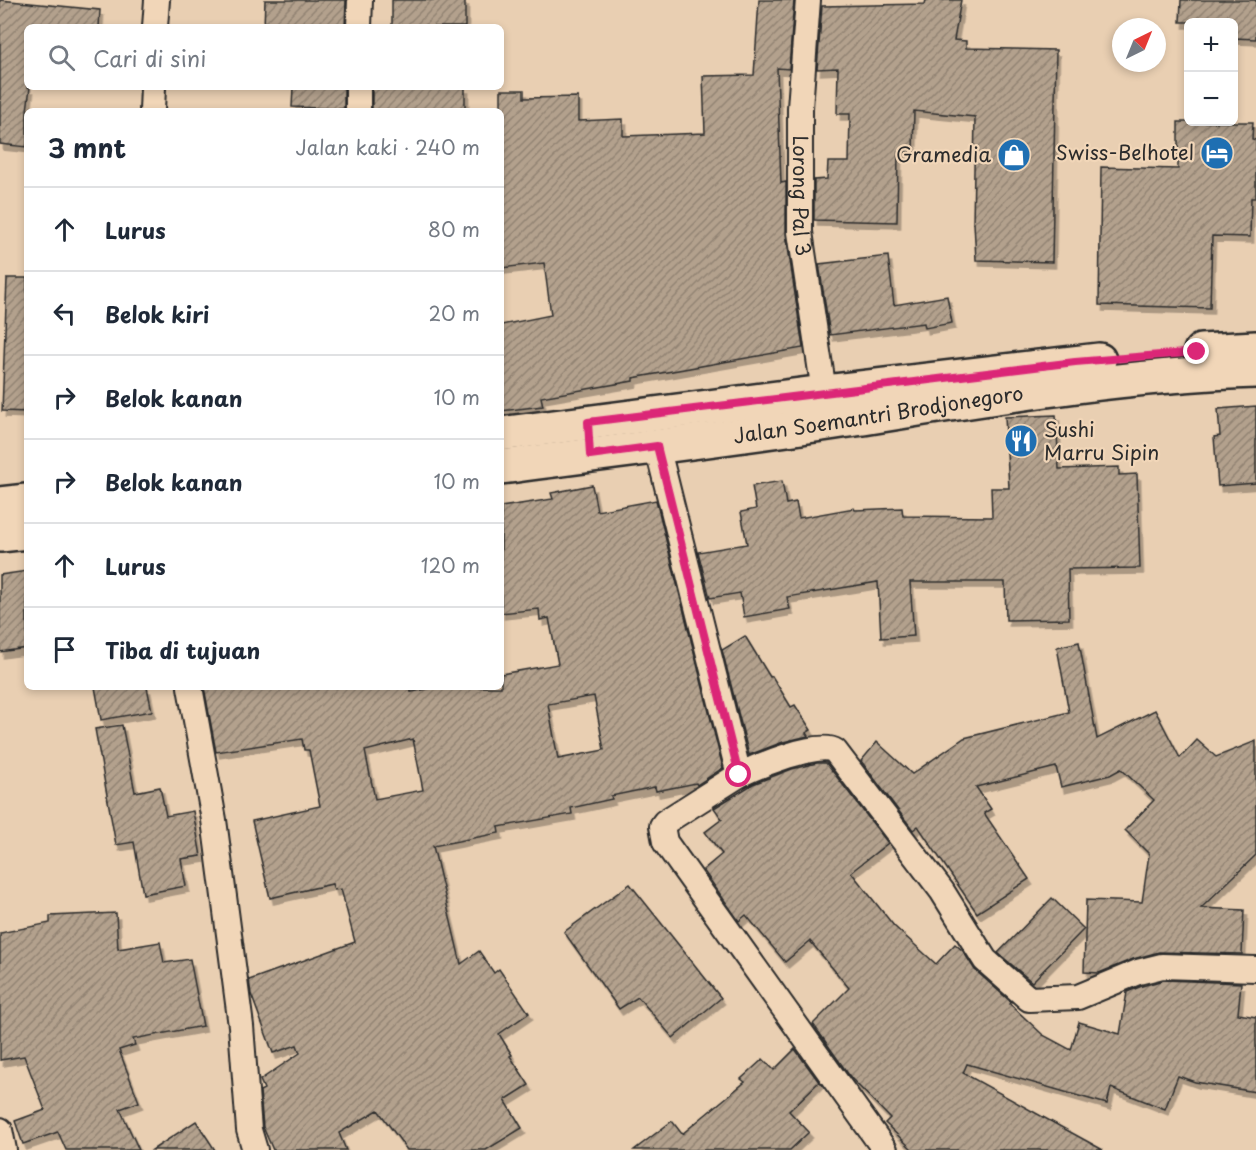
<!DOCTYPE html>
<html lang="id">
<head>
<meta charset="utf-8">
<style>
	body { margin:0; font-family:"Playpen Sans",sans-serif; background:#f6f6f7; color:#1f2937 }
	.controls { position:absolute; right:18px; top:18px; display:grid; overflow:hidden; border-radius:9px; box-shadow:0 3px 9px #0003 }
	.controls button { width:54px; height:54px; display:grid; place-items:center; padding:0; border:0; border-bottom:2px solid #e0e1e3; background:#fff; color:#1f2937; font:30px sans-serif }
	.compass { position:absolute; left:1112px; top:18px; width:54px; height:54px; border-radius:50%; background:#fff; box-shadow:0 3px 9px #0003; rotate:43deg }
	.stop { position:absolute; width:18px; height:18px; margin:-14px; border:4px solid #db2777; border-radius:50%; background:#fff }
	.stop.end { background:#db2777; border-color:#fff; box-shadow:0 2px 6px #0008 }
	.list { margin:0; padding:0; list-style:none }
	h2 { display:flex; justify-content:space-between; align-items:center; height:78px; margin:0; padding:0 24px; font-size:26px }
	h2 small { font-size:20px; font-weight:400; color:#747a83 }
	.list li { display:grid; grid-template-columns:39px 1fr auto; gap:18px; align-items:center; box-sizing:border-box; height:84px; padding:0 24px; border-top:2px solid #e0e1e3 }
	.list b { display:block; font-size:22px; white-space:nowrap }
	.list em { font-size:20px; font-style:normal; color:#747a83 }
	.icon { flex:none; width:33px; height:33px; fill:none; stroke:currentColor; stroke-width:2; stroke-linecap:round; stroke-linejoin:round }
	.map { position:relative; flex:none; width:1256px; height:1150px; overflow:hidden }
	.search { position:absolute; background:#fff; box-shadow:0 3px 9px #0003; left:24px; top:24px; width:480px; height:66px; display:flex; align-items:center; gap:15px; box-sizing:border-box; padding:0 21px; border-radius:9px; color:#747a83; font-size:22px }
	.panel { position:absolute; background:#fff; box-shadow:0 3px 9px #0003; left:24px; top:108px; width:480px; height:582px; border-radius:9px }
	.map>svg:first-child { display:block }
	.building { fill:url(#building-hatch); stroke:#2b2b2b; stroke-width:1.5; fill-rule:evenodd; filter:url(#shadow) }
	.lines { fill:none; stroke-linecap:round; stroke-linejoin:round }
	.minor-casing { stroke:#2b2b2b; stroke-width:28 }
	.primary-casing { stroke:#2b2b2b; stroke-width:38 }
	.minor { stroke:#f1d6b8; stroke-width:24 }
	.primary { stroke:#f1d6b8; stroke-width:33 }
	.route { stroke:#db2777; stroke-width:8 }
	.labels { text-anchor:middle; stroke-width:4.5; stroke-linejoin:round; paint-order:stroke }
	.poi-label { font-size:20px; fill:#2b2b2b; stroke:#f1d6b8; text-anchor:end }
	.street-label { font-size:20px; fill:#2b2b2b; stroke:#f1d6b8 }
</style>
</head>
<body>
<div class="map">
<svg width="1256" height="1150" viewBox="0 0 1256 1150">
	<defs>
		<pattern id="building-hatch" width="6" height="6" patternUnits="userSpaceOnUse" patternTransform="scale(1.5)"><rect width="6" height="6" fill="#b3a18d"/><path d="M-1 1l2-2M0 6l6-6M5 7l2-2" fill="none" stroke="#928373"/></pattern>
		<filter id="shadow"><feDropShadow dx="3.5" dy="6" stdDeviation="0" flood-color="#0004"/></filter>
	</defs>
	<rect width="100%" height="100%" fill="#e9cfb2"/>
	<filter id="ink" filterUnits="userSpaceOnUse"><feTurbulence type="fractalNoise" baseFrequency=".0167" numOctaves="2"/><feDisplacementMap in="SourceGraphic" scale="12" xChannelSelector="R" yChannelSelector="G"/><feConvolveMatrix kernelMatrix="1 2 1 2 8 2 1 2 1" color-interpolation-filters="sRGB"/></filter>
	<g filter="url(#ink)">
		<g class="building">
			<polygon points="0,0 100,10 99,27 27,27 27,87 30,87 27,111 27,147 0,144"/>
			<polygon points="265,0 346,0 345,27 264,27"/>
			<rect x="392" y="0" width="73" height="27"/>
			<polygon points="759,0 794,0 789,69 777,68 781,183 786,182 786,234 803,348 633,378 633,381 541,397 543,406 501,411 501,325 551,315 544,263 501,268 501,90 524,90 524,98 578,97 578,121 623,119 623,136 705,133 703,76 754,75"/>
			<polygon points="926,0 961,0 954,40 966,41 966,48 1056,50 1052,262 976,260 974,223 973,223 975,117 914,111 913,152 898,152 897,222 814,220 814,180 827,179 828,162 849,162 850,114 837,114 838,68 817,69 822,6 925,4"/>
			<polygon points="1181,0 1256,0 1256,39 1233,38 1233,22 1180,22"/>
			<polygon points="293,87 344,87 344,109 292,107"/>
			<rect x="372" y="87" width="93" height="24"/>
			<polygon points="1178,122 1253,122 1252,139 1256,140 1256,198 1251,198 1250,237 1212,236 1210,308 1099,305 1101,167 1178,169"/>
			<polygon points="888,256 894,305 947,296 952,323 925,328 924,323 830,335 819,264"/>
			<polygon points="7,278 27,278 27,412 2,411"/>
			<polygon points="1256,406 1256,483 1218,486 1214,437 1220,436 1218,409"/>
			<polygon points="1056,415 1059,469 1119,467 1119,475 1137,474 1140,568 1068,569 1069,619 1006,620 1005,582 910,582 914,636 881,638 878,582 787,597 790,609 744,617 740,593 710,598 698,552 747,544 741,512 756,509 752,486 782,481 786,504 796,502 799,518 854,508 855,510 902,508 903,516 992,517 991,488 1009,488 1005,417"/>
			<path d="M592 485 597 511 656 500 723 768 697 785 696 783 656 791 655 787 611 796 612 799 571 808 572 814 498 827 499 833 433 846 461 964 479 951 494 973 499 969 529 1013 499 1034 512 1055 510 1056 529 1085 505 1100 522 1128 486 1150H407L378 1110 339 1133 346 1150H273L263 1127 260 1091 264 1089 260 1080 300 1053 297 1045 273 1053 251 994 249 980 355 942 341 889 334 890 332 884 270 898 252 821 320 806 309 750H304L302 739 216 752 204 687H410L411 692 437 687H501V674L558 664 549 618 540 620 539 609 501 613V507L553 499 551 493ZM594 696 604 750 558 759 548 704ZM413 739 423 790 375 799 365 751Z"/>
			<polygon points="27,571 27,648 0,652 0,575"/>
			<polygon points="745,636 770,677 772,676 791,707 795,705 811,730 806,733 808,736 783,742 749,755 722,650"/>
			<polygon points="1079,642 1097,739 1155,710 1180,758 1197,740 1216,757 1256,741 1256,855 1201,908 1244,910 1242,954 1159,952 1133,959 1099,973 1084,972 1086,900 1142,902 1149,854 1125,830 1154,800 1121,769 1110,775 1061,787 1056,767 976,787 991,809 984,813 1029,879 977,913 918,826 913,830 861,761 877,742 912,774 964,738 1069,712 1057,647"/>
			<polygon points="95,687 147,687 152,711 101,720"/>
			<polygon points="122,725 135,792 160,787 166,816 193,811 201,856 181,859 186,886 143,894 134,842 116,845 95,729"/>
			<polygon points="817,763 826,763 888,843 851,872 894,926 936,964 955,944 963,951 975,970 1011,1002 1010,1004 1043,1035 1071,1050 1079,1022 1120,1034 1127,992 1142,986 1164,980 1241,983 1238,1014 1256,1017 1256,1092 1195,1082 1178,1076 1165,1109 1111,1088 1107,1104 967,1064 963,1073 1103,1150 913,1150 885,1123 890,1118 851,1078 813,1024 849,988 810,941 785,962 746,915 739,921 703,870 722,854 705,832 722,819 714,808 753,784 792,769"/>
			<polygon points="630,884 721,998 673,1038 638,997 619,1009 564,932"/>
			<polygon points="1052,898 1084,929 1032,982 998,953"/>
			<polygon points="116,913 118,949 160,942 164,963 190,959 203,1026 133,1039 135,1045 119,1050 139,1102 120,1109 139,1150 66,1150 58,1132 23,1144 15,1121 45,1110 24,1056 0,1060 0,933 50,923 50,916"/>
			<polygon points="795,1049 819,1082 789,1111 809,1132 790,1150 634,1150 672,1121 682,1134 745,1082 741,1079 763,1059 774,1070"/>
			<polygon points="196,1121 215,1150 152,1150"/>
		</g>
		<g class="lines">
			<defs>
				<g id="minor">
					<path id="s1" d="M808 0 800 108V232L824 392"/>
					<polyline points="155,27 157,0"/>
					<polyline points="359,27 360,0"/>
					<polyline points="152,111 153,87"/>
					<polyline points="358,111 358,87"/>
					<path d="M657 446 739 775C756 767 819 740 835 751L942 891 985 960 1029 999 1078 997 1138 972 1162 966 1256 969"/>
					<polyline points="190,687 214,820 241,1026 249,1130 255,1150"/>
					<polyline points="739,775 665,822 662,826 665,842 885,1150"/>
					<polyline points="0,1130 4,1150"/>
				</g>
				<g id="primary">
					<polyline points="1201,351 1256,348"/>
					<polyline points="501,434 824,392 1099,360"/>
					<path id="s2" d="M501 467C619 451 738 437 856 419 989 398 1121 375 1256 371"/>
					<polyline points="0,504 27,501"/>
					<polyline points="0,535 27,532"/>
				</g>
			</defs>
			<use href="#minor" class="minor-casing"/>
			<use href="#primary" class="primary-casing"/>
			<use href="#minor" class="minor"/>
			<use href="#primary" class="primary"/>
		</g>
	</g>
	<g class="lines" filter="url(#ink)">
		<polyline class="route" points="739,775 657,446 590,455 588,422 1075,362 1197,352"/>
	</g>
	<defs>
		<symbol id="hotel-disc" viewBox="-11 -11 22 22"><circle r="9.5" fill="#1f6fb2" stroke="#f1d6b8"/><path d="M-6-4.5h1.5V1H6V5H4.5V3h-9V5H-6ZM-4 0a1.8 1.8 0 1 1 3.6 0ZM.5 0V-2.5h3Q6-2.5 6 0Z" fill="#fff"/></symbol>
		<symbol id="shop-disc" viewBox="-11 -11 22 22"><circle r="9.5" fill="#1f6fb2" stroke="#f1d6b8"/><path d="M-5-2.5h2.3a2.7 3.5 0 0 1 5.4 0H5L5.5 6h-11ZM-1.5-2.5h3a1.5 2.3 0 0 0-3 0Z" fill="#fff"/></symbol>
		<symbol id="restaurant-disc" viewBox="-11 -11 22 22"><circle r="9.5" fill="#1f6fb2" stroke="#f1d6b8"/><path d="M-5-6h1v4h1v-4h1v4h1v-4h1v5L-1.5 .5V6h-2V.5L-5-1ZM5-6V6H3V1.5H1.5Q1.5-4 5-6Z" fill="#fff"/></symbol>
	</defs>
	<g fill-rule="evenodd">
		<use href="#hotel-disc" x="1198" y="134" width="38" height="38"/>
		<use href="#shop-disc" x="995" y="136" width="38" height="38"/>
		<use href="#restaurant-disc" x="1002" y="422" width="38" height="38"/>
	</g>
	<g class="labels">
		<g class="poi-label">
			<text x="1194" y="160">Swiss-Belhotel</text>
			<text x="991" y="162">Gramedia</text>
			<text x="1044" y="437" text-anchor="start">Sushi<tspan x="1044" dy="23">Marru Sipin</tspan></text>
		</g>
		<g class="street-label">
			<text dy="7" stroke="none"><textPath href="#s1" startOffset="196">Lorong Pal 3</textPath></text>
			<text dy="7" stroke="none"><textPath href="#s2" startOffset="381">Jalan Soemantri Brodjonegoro</textPath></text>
		</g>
	</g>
</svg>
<div class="controls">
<button>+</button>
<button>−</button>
</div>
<svg class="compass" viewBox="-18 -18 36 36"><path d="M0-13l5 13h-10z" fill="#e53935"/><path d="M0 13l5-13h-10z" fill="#747a83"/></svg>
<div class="stop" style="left:739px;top:775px"></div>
<div class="stop end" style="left:1197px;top:352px"></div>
<div class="search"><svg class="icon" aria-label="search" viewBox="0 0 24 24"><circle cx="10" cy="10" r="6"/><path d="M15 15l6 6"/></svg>Cari di sini</div>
<section class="panel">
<h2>3 mnt<small>Jalan kaki · 240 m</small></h2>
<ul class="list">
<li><svg class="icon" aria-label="ahead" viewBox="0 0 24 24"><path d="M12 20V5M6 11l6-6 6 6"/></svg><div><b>Lurus</b></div><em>80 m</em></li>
<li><svg class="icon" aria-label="left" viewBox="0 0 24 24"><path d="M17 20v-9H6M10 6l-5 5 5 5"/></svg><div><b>Belok kiri</b></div><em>20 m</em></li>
<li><svg class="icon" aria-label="right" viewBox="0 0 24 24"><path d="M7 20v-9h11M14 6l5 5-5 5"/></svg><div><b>Belok kanan</b></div><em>10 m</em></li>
<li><svg class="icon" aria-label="right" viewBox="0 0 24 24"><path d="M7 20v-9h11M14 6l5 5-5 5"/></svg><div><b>Belok kanan</b></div><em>10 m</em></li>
<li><svg class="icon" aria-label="ahead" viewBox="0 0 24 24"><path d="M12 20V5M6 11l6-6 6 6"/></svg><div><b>Lurus</b></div><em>120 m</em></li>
<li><svg class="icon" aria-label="arrive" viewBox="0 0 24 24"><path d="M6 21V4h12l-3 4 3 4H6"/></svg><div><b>Tiba di tujuan</b></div></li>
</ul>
</section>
</div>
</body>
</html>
